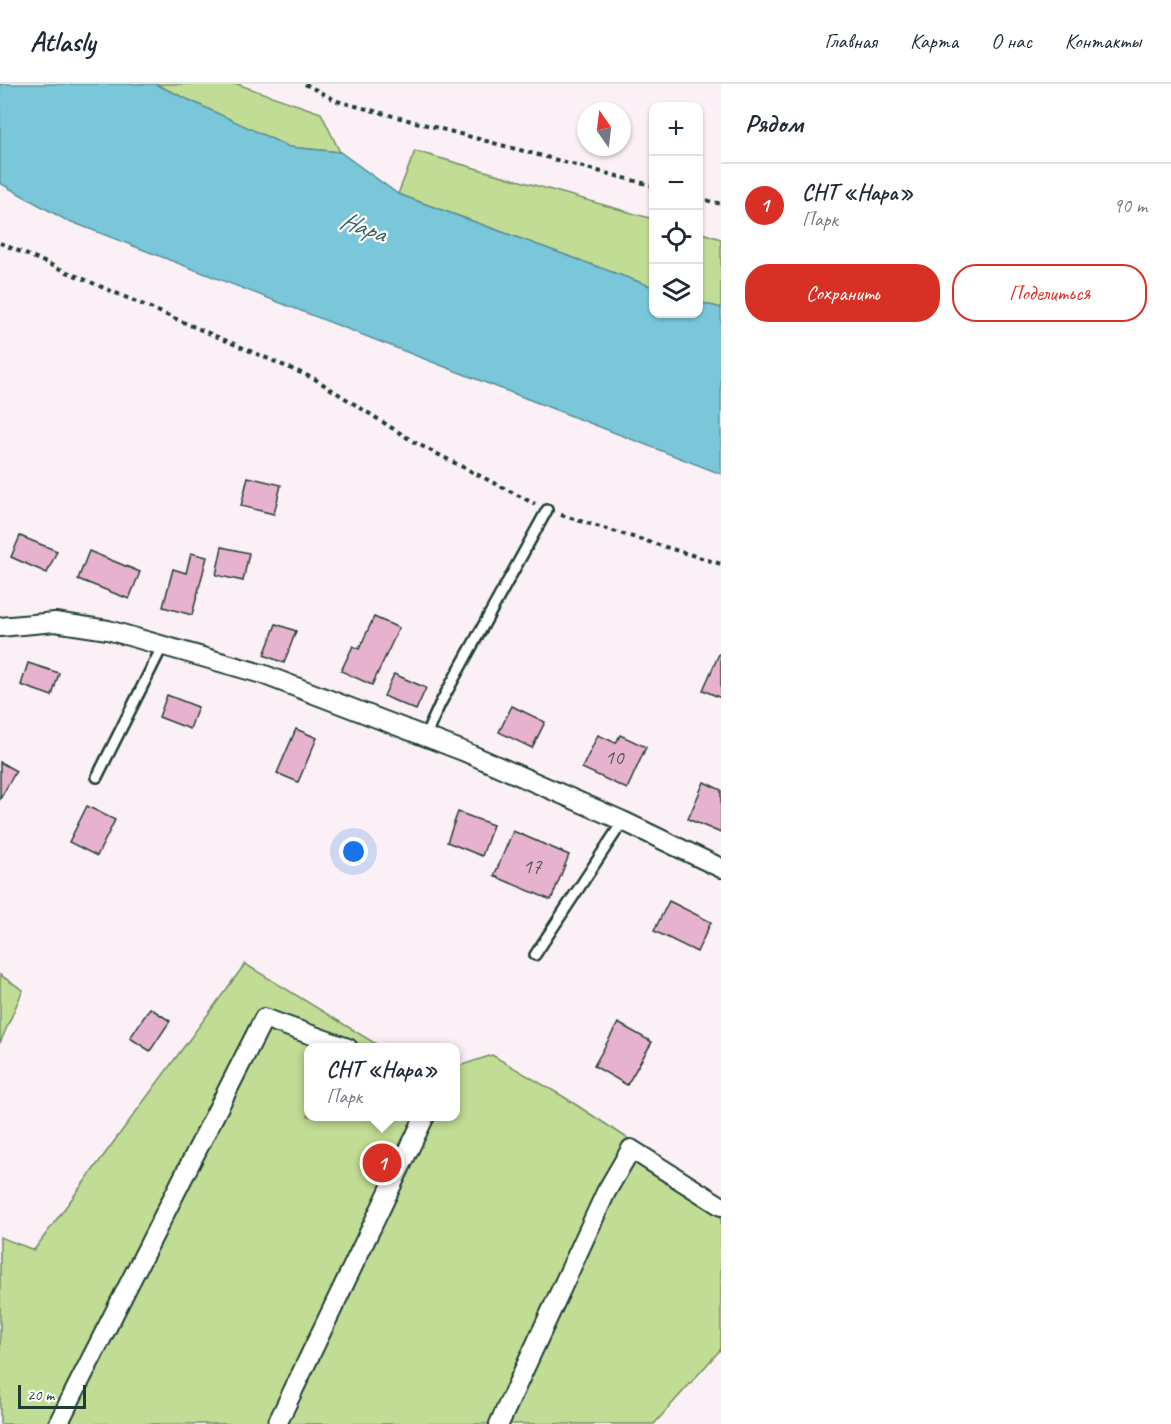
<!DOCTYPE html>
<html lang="ru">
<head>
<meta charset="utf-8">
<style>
	body { margin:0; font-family:Caveat,sans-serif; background:#f2f2f3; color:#1f2937 }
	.controls { position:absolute; right:18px; top:18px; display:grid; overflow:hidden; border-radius:12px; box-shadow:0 2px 4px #0004 }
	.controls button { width:54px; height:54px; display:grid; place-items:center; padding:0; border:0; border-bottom:2px solid #e0e1e3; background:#fff; color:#1f2937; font:30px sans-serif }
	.compass { position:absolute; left:577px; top:18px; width:54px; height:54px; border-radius:50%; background:#fff; box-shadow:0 2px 4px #0004; rotate:346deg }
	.scale { position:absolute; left:18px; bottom:15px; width:68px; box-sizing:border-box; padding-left:6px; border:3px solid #1f3d34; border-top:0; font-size:16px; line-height:21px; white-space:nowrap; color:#1f3d34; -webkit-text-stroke:4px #fff; paint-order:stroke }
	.you { position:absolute; left:354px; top:768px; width:21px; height:21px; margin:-15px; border:4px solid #fff; border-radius:50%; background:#1a73e8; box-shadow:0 0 0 9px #1a73e833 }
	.badge { display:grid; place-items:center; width:39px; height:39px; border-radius:50%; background:#d93025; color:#fff; font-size:20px; font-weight:700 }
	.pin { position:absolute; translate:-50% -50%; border:3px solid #fff; box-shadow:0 2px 6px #0006 }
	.popup { position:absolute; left:304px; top:959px; width:156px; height:78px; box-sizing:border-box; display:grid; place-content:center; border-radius:12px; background:#fff; filter:drop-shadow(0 2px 4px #0005); font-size:20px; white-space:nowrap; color:#747a83 }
	.popup b { font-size:22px; color:#1f2937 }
	.popup::after { content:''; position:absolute; left:50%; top:100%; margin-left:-12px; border:12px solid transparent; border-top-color:#fff }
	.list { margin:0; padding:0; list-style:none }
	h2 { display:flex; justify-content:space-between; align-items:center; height:78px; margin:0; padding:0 24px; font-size:26px }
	h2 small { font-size:20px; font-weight:400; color:#747a83 }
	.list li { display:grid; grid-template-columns:39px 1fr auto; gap:18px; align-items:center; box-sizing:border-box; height:84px; padding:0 24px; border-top:2px solid #e0e1e3 }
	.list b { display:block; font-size:22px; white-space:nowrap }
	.list p { margin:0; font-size:20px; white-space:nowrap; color:#747a83 }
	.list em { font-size:20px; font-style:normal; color:#747a83 }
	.actions { display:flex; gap:12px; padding:18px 24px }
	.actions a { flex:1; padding:14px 0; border:2px solid #d93025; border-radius:24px; text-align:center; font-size:21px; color:#d93025 }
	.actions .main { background:#d93025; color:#fff }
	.icon { flex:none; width:33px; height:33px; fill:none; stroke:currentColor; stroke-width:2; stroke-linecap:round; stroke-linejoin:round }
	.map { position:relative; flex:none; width:721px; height:1340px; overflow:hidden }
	header { display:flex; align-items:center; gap:36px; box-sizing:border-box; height:84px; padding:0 30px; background:#fff; border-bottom:2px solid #e0e1e3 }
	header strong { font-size:28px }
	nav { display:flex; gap:33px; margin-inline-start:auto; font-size:21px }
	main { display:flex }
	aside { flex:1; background:#fff }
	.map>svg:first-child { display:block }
	.green { fill:#c1dc94; stroke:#708c64; stroke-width:1.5 }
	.water { fill:#7ac7d9; stroke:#569097; stroke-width:1.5 }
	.building { fill:#e7b2ce; stroke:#1f3d34; stroke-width:1.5 }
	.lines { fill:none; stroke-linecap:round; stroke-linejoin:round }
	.lane-casing { stroke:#1f3d34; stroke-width:14 }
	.street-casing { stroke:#1f3d34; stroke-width:22 }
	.path { stroke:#1f3d34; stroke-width:4; stroke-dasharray:4.5 4.5; stroke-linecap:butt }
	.lane { stroke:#fff; stroke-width:9 }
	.street { stroke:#fff; stroke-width:18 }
	.labels { text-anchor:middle; stroke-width:4.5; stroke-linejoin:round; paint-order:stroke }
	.number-label { font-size:21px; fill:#515a5a }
	.water-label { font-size:26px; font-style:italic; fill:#36605d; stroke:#fff }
</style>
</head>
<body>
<header>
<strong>Atlasly</strong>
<nav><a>Главная</a><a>Карта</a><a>О нас</a><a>Контакты</a></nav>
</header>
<main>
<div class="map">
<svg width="721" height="1340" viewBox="0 0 721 1340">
	<rect width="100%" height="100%" fill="#faf0f5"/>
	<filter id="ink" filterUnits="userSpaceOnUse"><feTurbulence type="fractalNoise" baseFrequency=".0167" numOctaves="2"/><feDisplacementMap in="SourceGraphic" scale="12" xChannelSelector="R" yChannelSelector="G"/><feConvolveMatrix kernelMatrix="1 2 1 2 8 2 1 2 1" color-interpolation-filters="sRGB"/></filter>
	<g filter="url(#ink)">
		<g class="green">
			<polygon points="155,0 237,0 321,29 340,68 289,63"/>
			<polygon points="415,67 653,135 653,203 398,110"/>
			<polygon points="699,148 721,155 721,224 699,218"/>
			<polygon points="245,880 381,963 308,964 308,1032 455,1032 456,983 492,971 564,1013 721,1115 721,1265 654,1340 0,1340 0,1153 34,1166"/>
			<polygon points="0,891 23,906 0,959"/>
		</g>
		<polygon class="water" points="0,0 155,0 289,63 340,68 398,110 653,203 654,230 698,230 699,218 721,224 721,390 64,135 0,99"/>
		<g class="building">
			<polygon points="248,393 281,401 274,430 241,422"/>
			<polygon points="20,452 57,467 47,489 11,473"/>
			<polygon points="222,463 249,469 243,497 216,491"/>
			<polygon points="89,467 140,488 129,515 78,495"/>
			<polygon points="191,469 207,473 192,531 163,523 173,485 186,489"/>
			<polygon points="374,533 399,544 372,601 341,587 353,562 359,565"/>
			<polygon points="276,540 296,547 284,579 264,571"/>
			<polygon points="719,570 721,570 721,614 703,606"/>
			<polygon points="28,579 59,589 52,612 21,601"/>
			<polygon points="394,590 426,604 416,626 384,612"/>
			<polygon points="167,611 198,623 190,645 159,633"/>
			<polygon points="512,622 545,638 532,664 499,648"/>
			<polygon points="296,645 317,654 298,698 277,689"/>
			<polygon points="598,651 616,659 620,651 646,663 627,705 582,684"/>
			<polygon points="0,678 16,687 0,715"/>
			<polygon points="704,698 721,706 721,749 688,735"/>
			<polygon points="87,722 115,736 97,772 69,758"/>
			<polygon points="458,728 493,741 482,772 447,758"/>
			<polygon points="513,747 569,771 551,816 494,792"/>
			<polygon points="669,817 711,838 697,868 654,847"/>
			<polygon points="150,924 170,937 150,967 130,954"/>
			<polygon points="618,939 652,958 627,1001 594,982"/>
		</g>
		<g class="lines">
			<defs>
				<g id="lane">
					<polyline points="425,653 440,620 547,426"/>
					<polyline points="97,693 163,561"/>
					<polyline points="535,871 623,737"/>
				</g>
				<g id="street">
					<polyline points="0,543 55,538 108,546 262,590 463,667 623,737 721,784"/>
					<polyline points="58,1340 264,934 348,964"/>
					<polyline points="277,1340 425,1032"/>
					<polyline points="499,1340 606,1108 631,1065 721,1122"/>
				</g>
			</defs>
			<use href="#lane" class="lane-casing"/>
			<use href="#street" class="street-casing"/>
			<g class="path">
				<polyline points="305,0 337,17 654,102"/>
				<polyline points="698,114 721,120"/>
				<polyline points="0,159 315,295 414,358 535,420"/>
				<polyline points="561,431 721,480"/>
			</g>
			<use href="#lane" class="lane"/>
			<use href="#street" class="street"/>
		</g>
	</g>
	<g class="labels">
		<g class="number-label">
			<text x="614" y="680">10</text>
			<text x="532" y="789">17</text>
		</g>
		<g class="water-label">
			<text transform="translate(363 142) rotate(19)" y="9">Нара</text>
		</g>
	</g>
</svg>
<div class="controls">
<button>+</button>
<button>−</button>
<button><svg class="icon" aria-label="locate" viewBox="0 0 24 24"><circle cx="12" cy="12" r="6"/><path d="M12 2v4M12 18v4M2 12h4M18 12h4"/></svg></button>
<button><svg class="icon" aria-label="layers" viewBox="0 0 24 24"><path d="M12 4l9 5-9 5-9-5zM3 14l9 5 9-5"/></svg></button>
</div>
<svg class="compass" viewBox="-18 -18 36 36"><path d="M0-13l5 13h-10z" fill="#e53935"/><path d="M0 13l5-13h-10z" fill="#747a83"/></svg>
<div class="scale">20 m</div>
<div class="you"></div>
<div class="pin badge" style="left:382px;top:1079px">1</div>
<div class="popup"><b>СНТ «Нара»</b>Парк</div>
</div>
<aside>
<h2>Рядом<small></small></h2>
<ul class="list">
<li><span class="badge">1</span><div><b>СНТ «Нара»</b><p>Парк</p></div><em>90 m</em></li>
</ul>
<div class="actions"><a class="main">Сохранить</a><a>Поделиться</a></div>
</aside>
</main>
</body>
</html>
